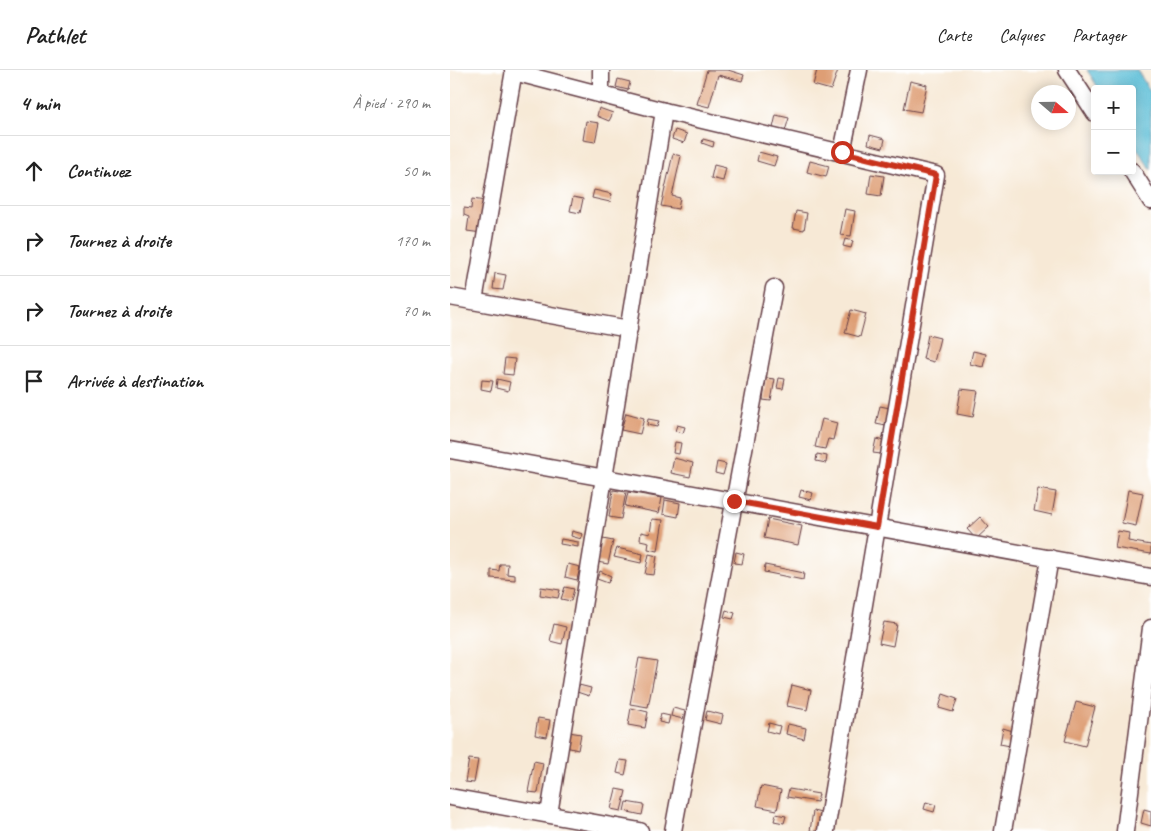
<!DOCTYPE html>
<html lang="fr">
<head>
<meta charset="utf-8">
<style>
	body { margin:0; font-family:Caveat,sans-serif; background:#f6f6f6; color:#222 }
	.controls { position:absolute; right:15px; top:15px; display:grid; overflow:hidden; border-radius:5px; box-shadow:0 2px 12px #0003 }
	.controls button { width:45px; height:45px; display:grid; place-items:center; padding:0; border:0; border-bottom:1px solid #e0e0e0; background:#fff; color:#222; font:25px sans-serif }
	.compass { position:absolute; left:581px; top:15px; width:45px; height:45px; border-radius:50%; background:#fff; box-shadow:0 2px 12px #0003; rotate:110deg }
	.stop { position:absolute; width:15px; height:15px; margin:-11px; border:4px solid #c8321e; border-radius:50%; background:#fff }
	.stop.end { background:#c8321e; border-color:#fff; box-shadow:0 1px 5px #0008 }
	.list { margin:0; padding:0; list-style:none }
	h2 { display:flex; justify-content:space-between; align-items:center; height:65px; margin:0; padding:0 20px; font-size:21px }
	h2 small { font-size:16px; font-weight:400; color:#767676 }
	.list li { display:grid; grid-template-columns:32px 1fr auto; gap:15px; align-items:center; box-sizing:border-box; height:70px; padding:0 20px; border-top:1px solid #e0e0e0 }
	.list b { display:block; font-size:19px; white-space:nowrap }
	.list em { font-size:16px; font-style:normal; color:#767676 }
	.icon { flex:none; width:28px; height:28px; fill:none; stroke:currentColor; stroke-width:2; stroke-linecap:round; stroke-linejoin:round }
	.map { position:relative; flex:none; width:701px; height:761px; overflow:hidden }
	header { display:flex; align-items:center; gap:30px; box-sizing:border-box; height:70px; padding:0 25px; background:#fff; border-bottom:1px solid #e0e0e0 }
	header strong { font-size:24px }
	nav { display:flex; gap:28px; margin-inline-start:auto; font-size:18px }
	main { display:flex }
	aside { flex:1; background:#fff }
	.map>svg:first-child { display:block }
	.water { fill:#57bcd5; stroke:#506e80 }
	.building { fill:#de9e75 }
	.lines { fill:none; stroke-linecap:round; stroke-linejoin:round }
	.minor-casing { stroke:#643d45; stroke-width:19 }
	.minor { stroke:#fff; stroke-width:16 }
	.route { stroke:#c8321e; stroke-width:6 }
</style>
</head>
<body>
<header>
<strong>Pathlet</strong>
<nav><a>Carte</a><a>Calques</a><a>Partager</a></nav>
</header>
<main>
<aside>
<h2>4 min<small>À pied · 290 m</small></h2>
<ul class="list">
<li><svg class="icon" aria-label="ahead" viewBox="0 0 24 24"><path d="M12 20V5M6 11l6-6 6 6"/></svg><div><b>Continuez</b></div><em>50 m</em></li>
<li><svg class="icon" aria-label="right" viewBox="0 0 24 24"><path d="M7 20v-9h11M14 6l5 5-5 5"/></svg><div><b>Tournez à droite</b></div><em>170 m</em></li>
<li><svg class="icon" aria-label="right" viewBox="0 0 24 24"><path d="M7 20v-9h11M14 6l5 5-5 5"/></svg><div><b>Tournez à droite</b></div><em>70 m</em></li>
<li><svg class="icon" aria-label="arrive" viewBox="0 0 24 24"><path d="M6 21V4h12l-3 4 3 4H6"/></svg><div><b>Arrivée à destination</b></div></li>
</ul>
</aside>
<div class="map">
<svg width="701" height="761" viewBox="0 0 701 761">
	<rect width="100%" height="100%" fill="#fff"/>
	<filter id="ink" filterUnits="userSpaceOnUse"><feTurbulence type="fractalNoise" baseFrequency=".02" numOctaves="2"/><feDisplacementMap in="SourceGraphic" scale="10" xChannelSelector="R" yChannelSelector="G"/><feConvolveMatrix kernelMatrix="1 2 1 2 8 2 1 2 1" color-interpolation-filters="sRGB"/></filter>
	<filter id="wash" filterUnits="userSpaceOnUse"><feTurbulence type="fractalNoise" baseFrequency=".0096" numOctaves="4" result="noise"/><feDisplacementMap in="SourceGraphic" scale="20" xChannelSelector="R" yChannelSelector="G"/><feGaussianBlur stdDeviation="1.12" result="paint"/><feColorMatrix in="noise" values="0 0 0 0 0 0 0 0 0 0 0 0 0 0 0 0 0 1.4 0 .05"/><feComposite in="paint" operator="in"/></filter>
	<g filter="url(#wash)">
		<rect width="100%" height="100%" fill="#f7e9d6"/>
		<polygon class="water" points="637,0 687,0 701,22 701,100 682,71 682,19 649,19"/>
		<g id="blocks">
			<g class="building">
				<polygon points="257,0 278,0 294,5 292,11 268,5 259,37 247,34"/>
				<polygon points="367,0 388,0 381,20 363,15"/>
				<polygon points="168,9 180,12 178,20 166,17"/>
				<polygon points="460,11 477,15 471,42 454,39"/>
				<polygon points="149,38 163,43 159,51 147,46"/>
				<polygon points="326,45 339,48 335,61 323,58"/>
				<polygon points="136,51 149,53 145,72 133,70"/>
				<polygon points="225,60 237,64 234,73 222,69"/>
				<polygon points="420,65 435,69 433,78 418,74"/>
				<polygon points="253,69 264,72 263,77 252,73"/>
				<polygon points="309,82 327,87 324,96 307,91"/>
				<polygon points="223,84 231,86 222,126 230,128 228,139 211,136"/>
				<polygon points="360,91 379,96 376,107 357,102"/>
				<polygon points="264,95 276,98 273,111 261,108"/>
				<polygon points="421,104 434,106 431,126 418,124"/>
				<polygon points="144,120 162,124 160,132 142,128"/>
				<polygon points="123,127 133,129 130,143 120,141"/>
				<polygon points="22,129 36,131 32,163 17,161 19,147 14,145 14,138 21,139"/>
				<polygon points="395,139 405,141 401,166 390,165"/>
				<polygon points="346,141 357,143 354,160 343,158"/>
				<polygon points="395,169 403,171 401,178 393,176"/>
				<polygon points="45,203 56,205 53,220 43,219"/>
				<polygon points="401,240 416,244 410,267 395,263"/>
				<polygon points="478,265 490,268 484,292 473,289"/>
				<polygon points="523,281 536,284 533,297 520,294"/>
				<polygon points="55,288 65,289 63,305 53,304"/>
				<polygon points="316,308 325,309 321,331 313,330"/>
				<polygon points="329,308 335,309 333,319 327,318"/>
				<polygon points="47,309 60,312 58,321 46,318"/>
				<polygon points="32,310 43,311 41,321 31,319"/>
				<polygon points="511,319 528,321 523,347 507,344"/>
				<polygon points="430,336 440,338 436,356 426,354"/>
				<polygon points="176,343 194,348 190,364 171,360"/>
				<polygon points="198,349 209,351 207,357 197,355"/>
				<polygon points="372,349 387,353 383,370 378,369 375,379 365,377"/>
				<polygon points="227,355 235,357 233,363 225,361"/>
				<polygon points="426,369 434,371 431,384 423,383"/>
				<polygon points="225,372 231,373 229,384 223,383"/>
				<polygon points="367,384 377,386 376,393 366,391"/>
				<polygon points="224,388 243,393 240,407 221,403"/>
				<polygon points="267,392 276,394 273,405 265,403"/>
				<polygon points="588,419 606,422 602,445 584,441"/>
				<polygon points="163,420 176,422 171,449 159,447"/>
				<polygon points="351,420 363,423 361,430 349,427"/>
				<polygon points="678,420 693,423 686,456 672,453"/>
				<polygon points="178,422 212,428 209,443 175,436"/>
				<polygon points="215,430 230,433 228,447 213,444"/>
				<polygon points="530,447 539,457 526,469 517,459"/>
				<polygon points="202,449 213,450 208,481 198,479 199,472 190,470 191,462 200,464"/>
				<polygon points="318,449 352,456 348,475 314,468"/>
				<polygon points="122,461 133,464 131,469 121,466"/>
				<polygon points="668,461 679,463 678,471 701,475 701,484 665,478"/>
				<polygon points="111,469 128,472 128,477 110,474"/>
				<polygon points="153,469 163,471 158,494 147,492"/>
				<polygon points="167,478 193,484 191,493 164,487"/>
				<polygon points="286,482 294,484 292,494 284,493"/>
				<polygon points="199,484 207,486 204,505 195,504"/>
				<polygon points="50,494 58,494 57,504 65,505 65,510 41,508 41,500 49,501"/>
				<polygon points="118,494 130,497 127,510 115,507"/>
				<polygon points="315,495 354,503 353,510 314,502"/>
				<polygon points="150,501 161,506 158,513 147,509"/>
				<polygon points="91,517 110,520 108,528 90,525"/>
				<polygon points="115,517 124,519 121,531 111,529"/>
				<polygon points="276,540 285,543 283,549 274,547"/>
				<polygon points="434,552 447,554 443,576 429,573"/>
				<polygon points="104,554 116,557 112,574 100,571"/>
				<polygon points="189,588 207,591 198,637 180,634"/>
				<polygon points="129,615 141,618 139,626 127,622"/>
				<polygon points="342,615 361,620 357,640 337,636"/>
				<polygon points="493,624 507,629 503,642 489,638"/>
				<polygon points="626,632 645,637 635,676 615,671"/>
				<polygon points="181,638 198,642 195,658 178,655"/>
				<polygon points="223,638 235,641 233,649 221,646"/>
				<polygon points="257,641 273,645 271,654 255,650"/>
				<polygon points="211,644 220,646 218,654 209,652"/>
				<polygon points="88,648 100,650 97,667 85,665"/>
				<polygon points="319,653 330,656 328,664 317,661"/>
				<polygon points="338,654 356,658 354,669 336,664"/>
				<polygon points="553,658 563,661 560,676 550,674"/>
				<polygon points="119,662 131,664 128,680 116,677"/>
				<polygon points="19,689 28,690 24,713 15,712"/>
				<polygon points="170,690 178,691 175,705 167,703"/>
				<polygon points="84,691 93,693 88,723 78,722"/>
				<polygon points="311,716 331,720 327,740 307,736"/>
				<polygon points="166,719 176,721 171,741 161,739"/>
				<polygon points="339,719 369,724 367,732 337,727"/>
				<polygon points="176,732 194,735 192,745 174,741"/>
				<polygon points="476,732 486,735 484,742 474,739"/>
				<polygon points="694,739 701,741 701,756 691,753"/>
				<polygon points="363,741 375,744 372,761 360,761"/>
				<polygon points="326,744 336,746 334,753 324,751"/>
			</g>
		</g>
	</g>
	<g filter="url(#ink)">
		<use href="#blocks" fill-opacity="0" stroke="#643d45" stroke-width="1"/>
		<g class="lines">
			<defs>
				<g id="minor">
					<polyline points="63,0 64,2 214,41 486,105 376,761"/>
					<polyline points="617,0 645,43"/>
					<polyline points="151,24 151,0"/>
					<polyline points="392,82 409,0"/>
					<polyline points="682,101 701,131"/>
					<polyline points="0,227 179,259"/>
					<polyline points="24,231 64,0"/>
					<polyline points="0,380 701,507"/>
					<polyline points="0,727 190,761"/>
					<polyline points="99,744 214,41"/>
					<polyline points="223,761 324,218"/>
					<polyline points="553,761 600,488"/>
					<polyline points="675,761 701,558"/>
				</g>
			</defs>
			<use href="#minor" class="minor-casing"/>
			<use href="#minor" class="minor"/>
		</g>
	</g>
	<g class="lines" filter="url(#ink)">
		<polyline class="route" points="284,431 427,457 486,105 392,82"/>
	</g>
</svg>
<div class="controls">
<button>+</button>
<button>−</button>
</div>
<svg class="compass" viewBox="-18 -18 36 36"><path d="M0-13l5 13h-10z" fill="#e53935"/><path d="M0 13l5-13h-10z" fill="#767676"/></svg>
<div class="stop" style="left:392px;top:82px"></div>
<div class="stop end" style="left:284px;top:431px"></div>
</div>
</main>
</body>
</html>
